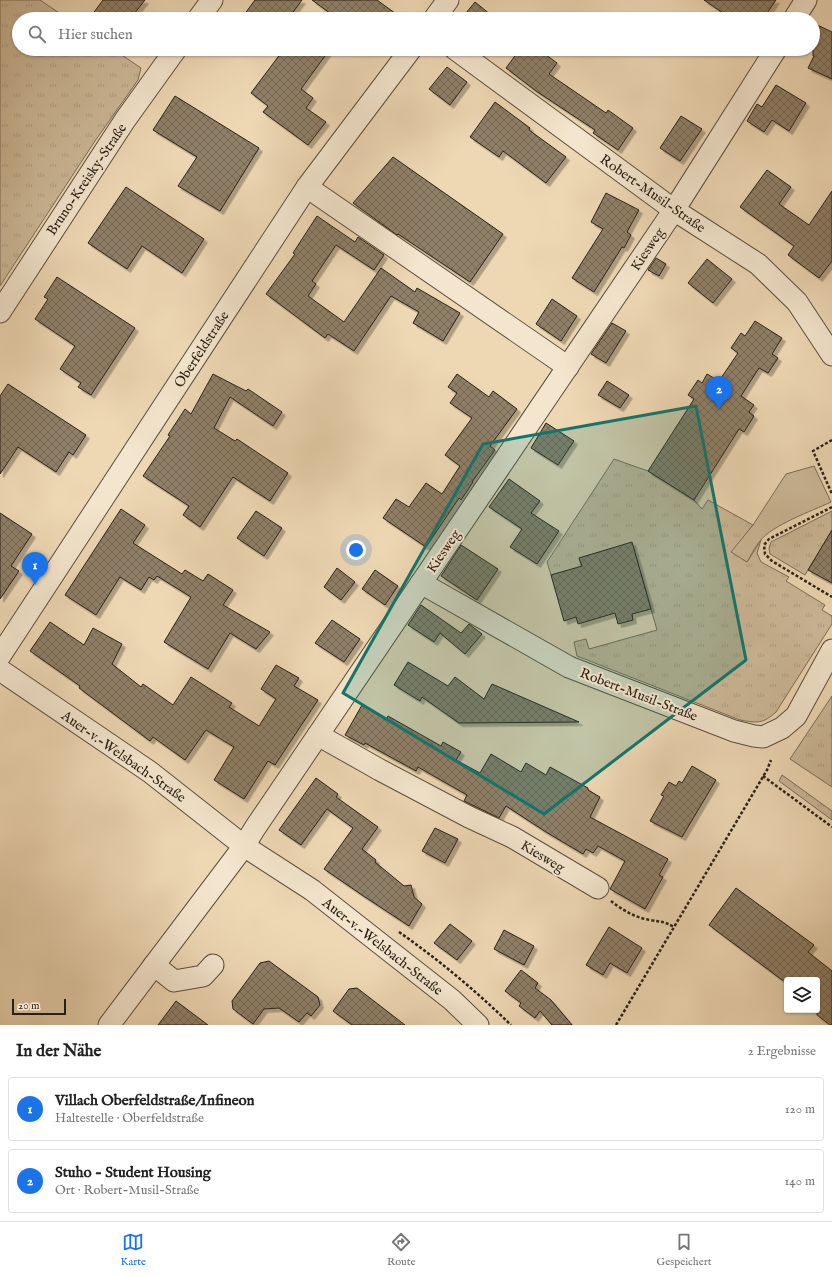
<!DOCTYPE html>
<html lang="de">
<head>
<meta charset="utf-8">
<style>
	body { margin:0; font-family:"IM FELL English",serif; background:#f2f2f2; color:#222 }
	.controls { position:absolute; right:12px; bottom:12px; display:grid; overflow:hidden; border-radius:4px; box-shadow:0 1px 3px #0004 }
	.controls button { width:36px; height:36px; display:grid; place-items:center; padding:0; border:0; border-bottom:1px solid #e0e0e0; background:#fff; color:#222; font:20px sans-serif }
	.scale { position:absolute; left:12px; bottom:10px; width:54px; box-sizing:border-box; padding-left:4px; border:2px solid #292016; border-top:0; font-size:11px; line-height:14px; white-space:nowrap; color:#292016; -webkit-text-stroke:3px #f4e6ce; paint-order:stroke }
	.you { position:absolute; left:356px; top:550px; width:14px; height:14px; margin:-10px; border:3px solid #fff; border-radius:50%; background:#1a73e8; box-shadow:0 0 0 6px #1a73e833 }
	.badge { display:grid; place-items:center; width:26px; height:26px; border-radius:50%; background:#1a73e8; color:#fff; font-size:13px; font-weight:700 }
	.pin { position:absolute; translate:-50% -33px; filter:drop-shadow(0 1px 2px #0008) }
	.pin::after { content:''; position:absolute; top:21px; width:14px; height:12px; background:inherit; clip-path:polygon(0 0,100% 0,50% 100%) }
	.list { margin:0; padding:0; list-style:none }
	h2 { display:flex; justify-content:space-between; align-items:center; height:52px; margin:0; padding:0 16px; font-size:17px }
	h2 small { font-size:13px; font-weight:400; color:#767676 }
	.list li { display:grid; grid-template-columns:26px 1fr auto; gap:12px; align-items:center; box-sizing:border-box; height:64px; margin:0 8px 8px; padding:0 8px; border:1px solid #e0e0e0; border-radius:4px }
	.list b { display:block; font-size:15px; white-space:nowrap }
	.list p { margin:0; font-size:13px; white-space:nowrap; color:#767676 }
	.list em { font-size:13px; font-style:normal; color:#767676 }
	.icon { flex:none; width:22px; height:22px; fill:none; stroke:currentColor; stroke-width:2; stroke-linecap:round; stroke-linejoin:round }
	.map { position:relative; flex:none; width:832px; height:1025px; overflow:hidden }
	.search { position:absolute; background:#fff; box-shadow:0 1px 3px #0004; left:12px; right:12px; top:12px; height:44px; display:flex; align-items:center; gap:10px; box-sizing:border-box; padding:0 14px; border-radius:22px; color:#767676; font-size:15px }
	.sheet { height:196px; background:#fff }
	nav { display:flex; justify-content:space-around; align-items:center; box-sizing:border-box; height:56px; border-top:1px solid #e0e0e0; background:#fff; font-size:11px; color:#767676 }
	nav a { display:grid; justify-items:center; gap:2px }
	nav .on { color:#1a73e8 }
	.map>svg:first-child { display:block }
	.grass { fill:url(#grass-tufts); stroke:#7b6c58 }
	.park { fill:#cdb999; stroke:#7b6c58 }
	.building { fill:url(#building-cross-hatch); stroke:#292016; filter:url(#shadow) }
	.lines { fill:none; stroke-linecap:round; stroke-linejoin:round }
	.minor-casing { stroke:#5a4e3e; stroke-width:23 }
	.path { stroke:#292016; stroke-width:2.5; stroke-dasharray:3 2; stroke-linecap:butt }
	.minor { stroke:#f4e6ce; stroke-width:21 }
	.marked { fill:#0f766e; fill-opacity:0.2; stroke:#0f766e; stroke-width:3; stroke-linejoin:round }
	.labels { text-anchor:middle; stroke-width:4; stroke-linejoin:round; paint-order:stroke }
	.street-label { font-size:14px; fill:#292016; stroke:#f4e6ce }
</style>
</head>
<body>
<div class="map">
<svg width="832" height="1025" viewBox="0 0 832 1025">
	<defs>
		<pattern id="grass-tufts" width="24" height="20" patternUnits="userSpaceOnUse"><rect width="24" height="20" fill="#cdb999"/><path d="M3 7l-1-3M5 7V3M7 7l1-3M15 17l-1-3M17 17v-4M19 17l1-3" fill="none" stroke="#b09f83"/></pattern>
		<pattern id="building-cross-hatch" width="8" height="8" patternUnits="userSpaceOnUse"><rect width="8" height="8" fill="#8f8068"/><path d="M0 0l8 8M0 8l8-8" fill="none" stroke="#756855"/></pattern>
		<filter id="shadow"><feDropShadow dx="3.5" dy="3.5" stdDeviation="0" flood-color="#0004"/></filter>
	</defs>
	<rect width="100%" height="100%" fill="#eed8b4"/>
	<filter id="stains"><feTurbulence type="fractalNoise" baseFrequency=".005" numOctaves="4"/><feColorMatrix values="0 0 0 0 .2 0 0 0 0 .09 0 0 0 0 .02 0 0 0 .5 -.17"/></filter>
	<radialGradient id="worn" r=".72"><stop offset=".6" stop-color="#630" stop-opacity="0"/><stop offset="1" stop-color="#630" stop-opacity=".3"/></radialGradient>
	<g class="grass">
		<polygon points="0,0 40,0 68,19 19,19 19,49 113,49 141,68 138,80 95,141 0,286"/>
		<path d="M614 459 648 471 694 500 702 509 708 500 753 525 732 552 747 562 761 540 757 553 761 562 789 577 786 581 825 605 822 610 832 616V624L776 712C763 724 757 723 740 720L577 656 574 642 586 639 589 649 657 630 632 543 579 558 583 572 566 571 551 575 547 562Z"/>
		<polygon points="832,511 832,530 805,575 770,554 769,548 771,542"/>
		<polygon points="832,696 832,787 790,759"/>
		<polygon points="782,775 832,811 832,820 779,781"/>
	</g>
	<path class="park" d="M814 466 831 502C812 511 772 525 760 541 755 547 751 555 747 562L731 552 753 525 786 474Z"/>
	<g class="building">
		<polygon points="103,0 145,0 130,19 89,19"/>
		<polygon points="255,0 302,0 288,19 241,19"/>
		<polygon points="312,0 377,0 403,19 338,19"/>
		<polygon points="704,0 776,0 763,19 732,19"/>
		<polygon points="475,2 496,19 461,19"/>
		<polygon points="813,23 832,32 832,79 808,68 814,56 813,56"/>
		<polygon points="284,49 330,49 301,89 313,98 306,108 326,122 308,145 263,112 268,106 251,93"/>
		<polygon points="520,49 538,49 557,63 549,74 606,113 608,110 633,128 618,150 593,133 595,130 536,91 506,68"/>
		<polygon points="447,67 467,82 450,105 429,89"/>
		<polygon points="776,85 806,103 789,131 772,120 764,132 747,121 757,104 762,107"/>
		<polygon points="175,96 259,148 220,211 178,186 197,157 153,130"/>
		<polygon points="495,102 530,128 529,130 566,157 546,183 503,151 499,157 470,137"/>
		<polygon points="681,116 702,129 680,161 660,148"/>
		<polygon points="393,157 503,234 470,282 398,234 397,235 353,203"/>
		<polygon points="767,170 791,187 779,204 809,225 832,191 832,261 819,278 788,255 794,246 740,207"/>
		<polygon points="126,187 204,239 182,273 142,246 127,269 88,243"/>
		<polygon points="606,193 639,210 627,232 631,235 624,248 622,247 594,292 572,278 603,229 591,222"/>
		<polygon points="317,216 355,242 358,237 384,255 374,270 336,245 312,281 316,284 308,296 344,322 381,268 415,292 417,288 460,313 443,341 413,323 419,312 391,296 354,351 328,334 325,338 266,294 295,254 293,253"/>
		<polygon points="656,258 666,264 659,276 648,270"/>
		<polygon points="707,259 732,279 713,303 688,283"/>
		<polygon points="57,277 135,328 91,395 78,387 81,383 60,369 75,346 35,319 48,299 44,297"/>
		<polygon points="552,299 577,316 561,341 536,324"/>
		<polygon points="755,321 782,338 772,354 778,358 768,373 759,368 741,396 754,405 749,412 754,416 744,432 739,429 694,500 648,471 694,399 688,395 698,380 702,383 707,374 719,381 738,353 731,348 741,333 745,336"/>
		<polygon points="612,323 626,331 606,363 591,354"/>
		<polygon points="213,374 246,391 248,389 282,412 273,426 230,397 214,428 235,441 237,439 288,473 270,501 233,477 200,527 183,515 189,506 143,476 170,436 168,435 185,409 191,414"/>
		<polygon points="457,374 489,397 493,391 517,409 490,446 495,450 472,482 473,482 461,500 459,498 426,547 383,518 396,499 409,507 426,483 442,494 460,466 445,455 472,418 450,403 457,393 448,387"/>
		<polygon points="607,381 629,395 620,408 598,395"/>
		<polygon points="8,384 86,435 73,455 69,452 56,472 18,447 0,474 0,396"/>
		<polygon points="546,423 574,441 558,465 531,448"/>
		<polygon points="509,479 540,501 531,513 559,531 537,564 510,547 522,529 489,507"/>
		<polygon points="121,509 145,525 133,543 182,574 185,570 203,581 208,574 233,590 223,605 270,632 256,649 230,633 208,669 164,642 191,597 157,576 154,580 149,577 141,590 120,577 96,615 65,595"/>
		<polygon points="256,511 282,528 264,556 237,538"/>
		<polygon points="0,513 32,534 11,566 19,571 0,599"/>
		<polygon points="832,530 832,583 808,570"/>
		<polygon points="632,542 651,609 632,614 633,620 618,624 615,613 578,624 576,617 564,621 551,575 582,566 579,558"/>
		<polygon points="461,545 498,569 477,600 441,576"/>
		<polygon points="337,568 355,582 341,600 324,587"/>
		<polygon points="375,570 398,586 385,605 362,589"/>
		<polygon points="421,605 461,633 469,624 482,634 465,654 440,633 434,642 408,625"/>
		<polygon points="332,620 360,639 344,662 315,643"/>
		<polygon points="50,622 84,645 93,628 122,644 112,664 141,687 143,684 173,705 191,677 232,703 229,707 259,726 276,699 261,689 276,665 299,678 294,686 318,700 275,765 268,761 244,799 214,780 234,747 206,730 185,760 153,737 150,741 79,688 80,686 30,651"/>
		<polygon points="408,662 448,686 455,677 484,699 492,684 579,722 459,723 422,697 420,701 394,685"/>
		<polygon points="362,705 386,720 388,716 441,746 443,742 461,752 456,760 480,773 491,754 521,772 526,763 546,775 550,767 588,788 588,790 600,797 590,817 668,859 659,875 663,877 645,909 610,889 625,861 598,846 593,853 586,849 583,854 546,832 506,806 499,818 464,801 467,795 418,767 416,771 365,743 364,745 345,735"/>
		<polygon points="692,766 716,780 682,837 650,821 664,796 661,795 669,782 676,786 679,781 682,783"/>
		<polygon points="316,778 338,794 336,797 378,827 362,849 376,860 375,862 404,886 411,885 414,897 422,904 409,926 362,895 324,869 353,828 327,809 301,845 279,830"/>
		<polygon points="435,828 458,839 445,863 422,851"/>
		<polygon points="736,888 814,945 808,952 832,971 832,1025 830,1025 817,1015 817,980 782,980 709,925"/>
		<polygon points="450,924 472,941 457,960 434,943"/>
		<polygon points="609,927 642,948 627,973 610,963 603,975 586,965"/>
		<polygon points="504,930 534,946 524,965 494,949"/>
		<polygon points="269,961 318,997 320,1005 311,1016 307,1013 299,1022 279,1008 264,1009 253,1024 233,1009 232,1001 260,963"/>
		<polygon points="521,970 538,983 535,988 551,1000 572,1025 552,1025 540,1011 535,1018 519,1006 521,1003 505,991"/>
		<polygon points="357,988 405,1025 352,1025 333,1011 349,989"/>
		<polygon points="176,1001 208,1025 158,1025"/>
	</g>
	<g class="lines">
		<defs>
			<g id="minor">
				<polyline points="198,19 212,0"/>
				<polyline points="434,19 448,0"/>
				<polyline points="794,19 806,0"/>
				<polyline points="455,49 674,210 758,264 797,302 832,355"/>
				<polyline points="307,187 568,367"/>
				<polyline points="0,312 125,120 176,49"/>
				<polyline points="421,583 569,667 734,731 754,736 763,737 782,728 796,716 832,650"/>
				<polyline points="0,656 307,187 411,49"/>
				<polyline points="0,670 150,772 244,846 312,890 452,1000 478,1025"/>
				<polyline points="318,735 380,770 469,817 512,837 598,888"/>
				<polyline points="154,965 174,981 203,976 213,965"/>
				<polyline points="109,1025 244,846 255,828 674,210 776,49"/>
			</g>
		</defs>
		<use href="#minor" class="minor-casing"/>
		<g class="path">
			<polyline points="832,440 813,451 832,494"/>
			<polyline points="832,507 769,539 764,545 765,554 772,561 832,597"/>
			<polyline points="763,776 832,827"/>
			<path d="M611 901C622 910 636 918 650 920 661 922 664 921 674 927"/>
			<path d="M399 932C439 960 476 991 511 1025"/>
			<polyline points="616,1025 767,770 771,760"/>
		</g>
		<use href="#minor" class="minor"/>
	</g>
	<path class="marked" d="M696 406 746 660 544 814 343 693 483 444Z"/>
	<g class="labels">
		<g class="street-label">
			<text transform="translate(86 179) rotate(-56)" y="5">Bruno-Kreisky-Straße</text>
			<text transform="translate(653 193) rotate(35)" y="5">Robert-Musil-Straße</text>
			<text transform="translate(647 249) rotate(-56)" y="5">Kiesweg</text>
			<text transform="translate(201 349) rotate(-57)" y="5">Oberfeldstraße</text>
			<text transform="translate(443 551) rotate(-56)" y="5">Kiesweg</text>
			<text transform="translate(639 694) rotate(21)" y="5">Robert-Musil-Straße</text>
			<text transform="translate(124 756) rotate(35)" y="5">Auer-v.-Welsbach-Straße</text>
			<text transform="translate(543 856) rotate(31)" y="5">Kiesweg</text>
			<text transform="translate(383 946) rotate(38)" y="5">Auer-v.-Welsbach-Straße</text>
		</g>
	</g>
	<rect width="100%" height="100%" filter="url(#stains)"/>
	<rect width="100%" height="100%" fill="url(#worn)"/>
</svg>
<div class="controls">
<button><svg class="icon" aria-label="layers" viewBox="0 0 24 24"><path d="M12 4l9 5-9 5-9-5zM3 14l9 5 9-5"/></svg></button>
</div>
<div class="scale">20 m</div>
<div class="you"></div>
<div class="pin badge" style="left:35px;top:585px">1</div>
<div class="pin badge" style="left:719px;top:409px">2</div>
<div class="search"><svg class="icon" aria-label="search" viewBox="0 0 24 24"><circle cx="10" cy="10" r="6"/><path d="M15 15l6 6"/></svg>Hier suchen</div>
</div>
<section class="sheet">
<h2>In der Nähe<small>2 Ergebnisse</small></h2>
<ul class="list">
<li><span class="badge">1</span><div><b>Villach Oberfeldstraße/Infineon</b><p>Haltestelle · Oberfeldstraße</p></div><em>120 m</em></li>
<li><span class="badge">2</span><div><b>Stuho - Student Housing</b><p>Ort · Robert-Musil-Straße</p></div><em>140 m</em></li>
</ul>
</section>
<nav>
<a class="on"><svg class="icon" aria-label="map" viewBox="0 0 24 24"><path d="M3 6l6-2 6 2 6-2v14l-6 2-6-2-6 2zM9 4v14M15 6v14"/></svg>Karte</a>
<a><svg class="icon" aria-label="directions" viewBox="0 0 24 24"><path d="M12 3l9 9-9 9-9-9zM9 14v-3h6M13 9l2 2-2 2"/></svg>Route</a>
<a><svg class="icon" aria-label="saved" viewBox="0 0 24 24"><path d="M7 4h10v16l-5-4-5 4z"/></svg>Gespeichert</a>
</nav>
</body>
</html>
